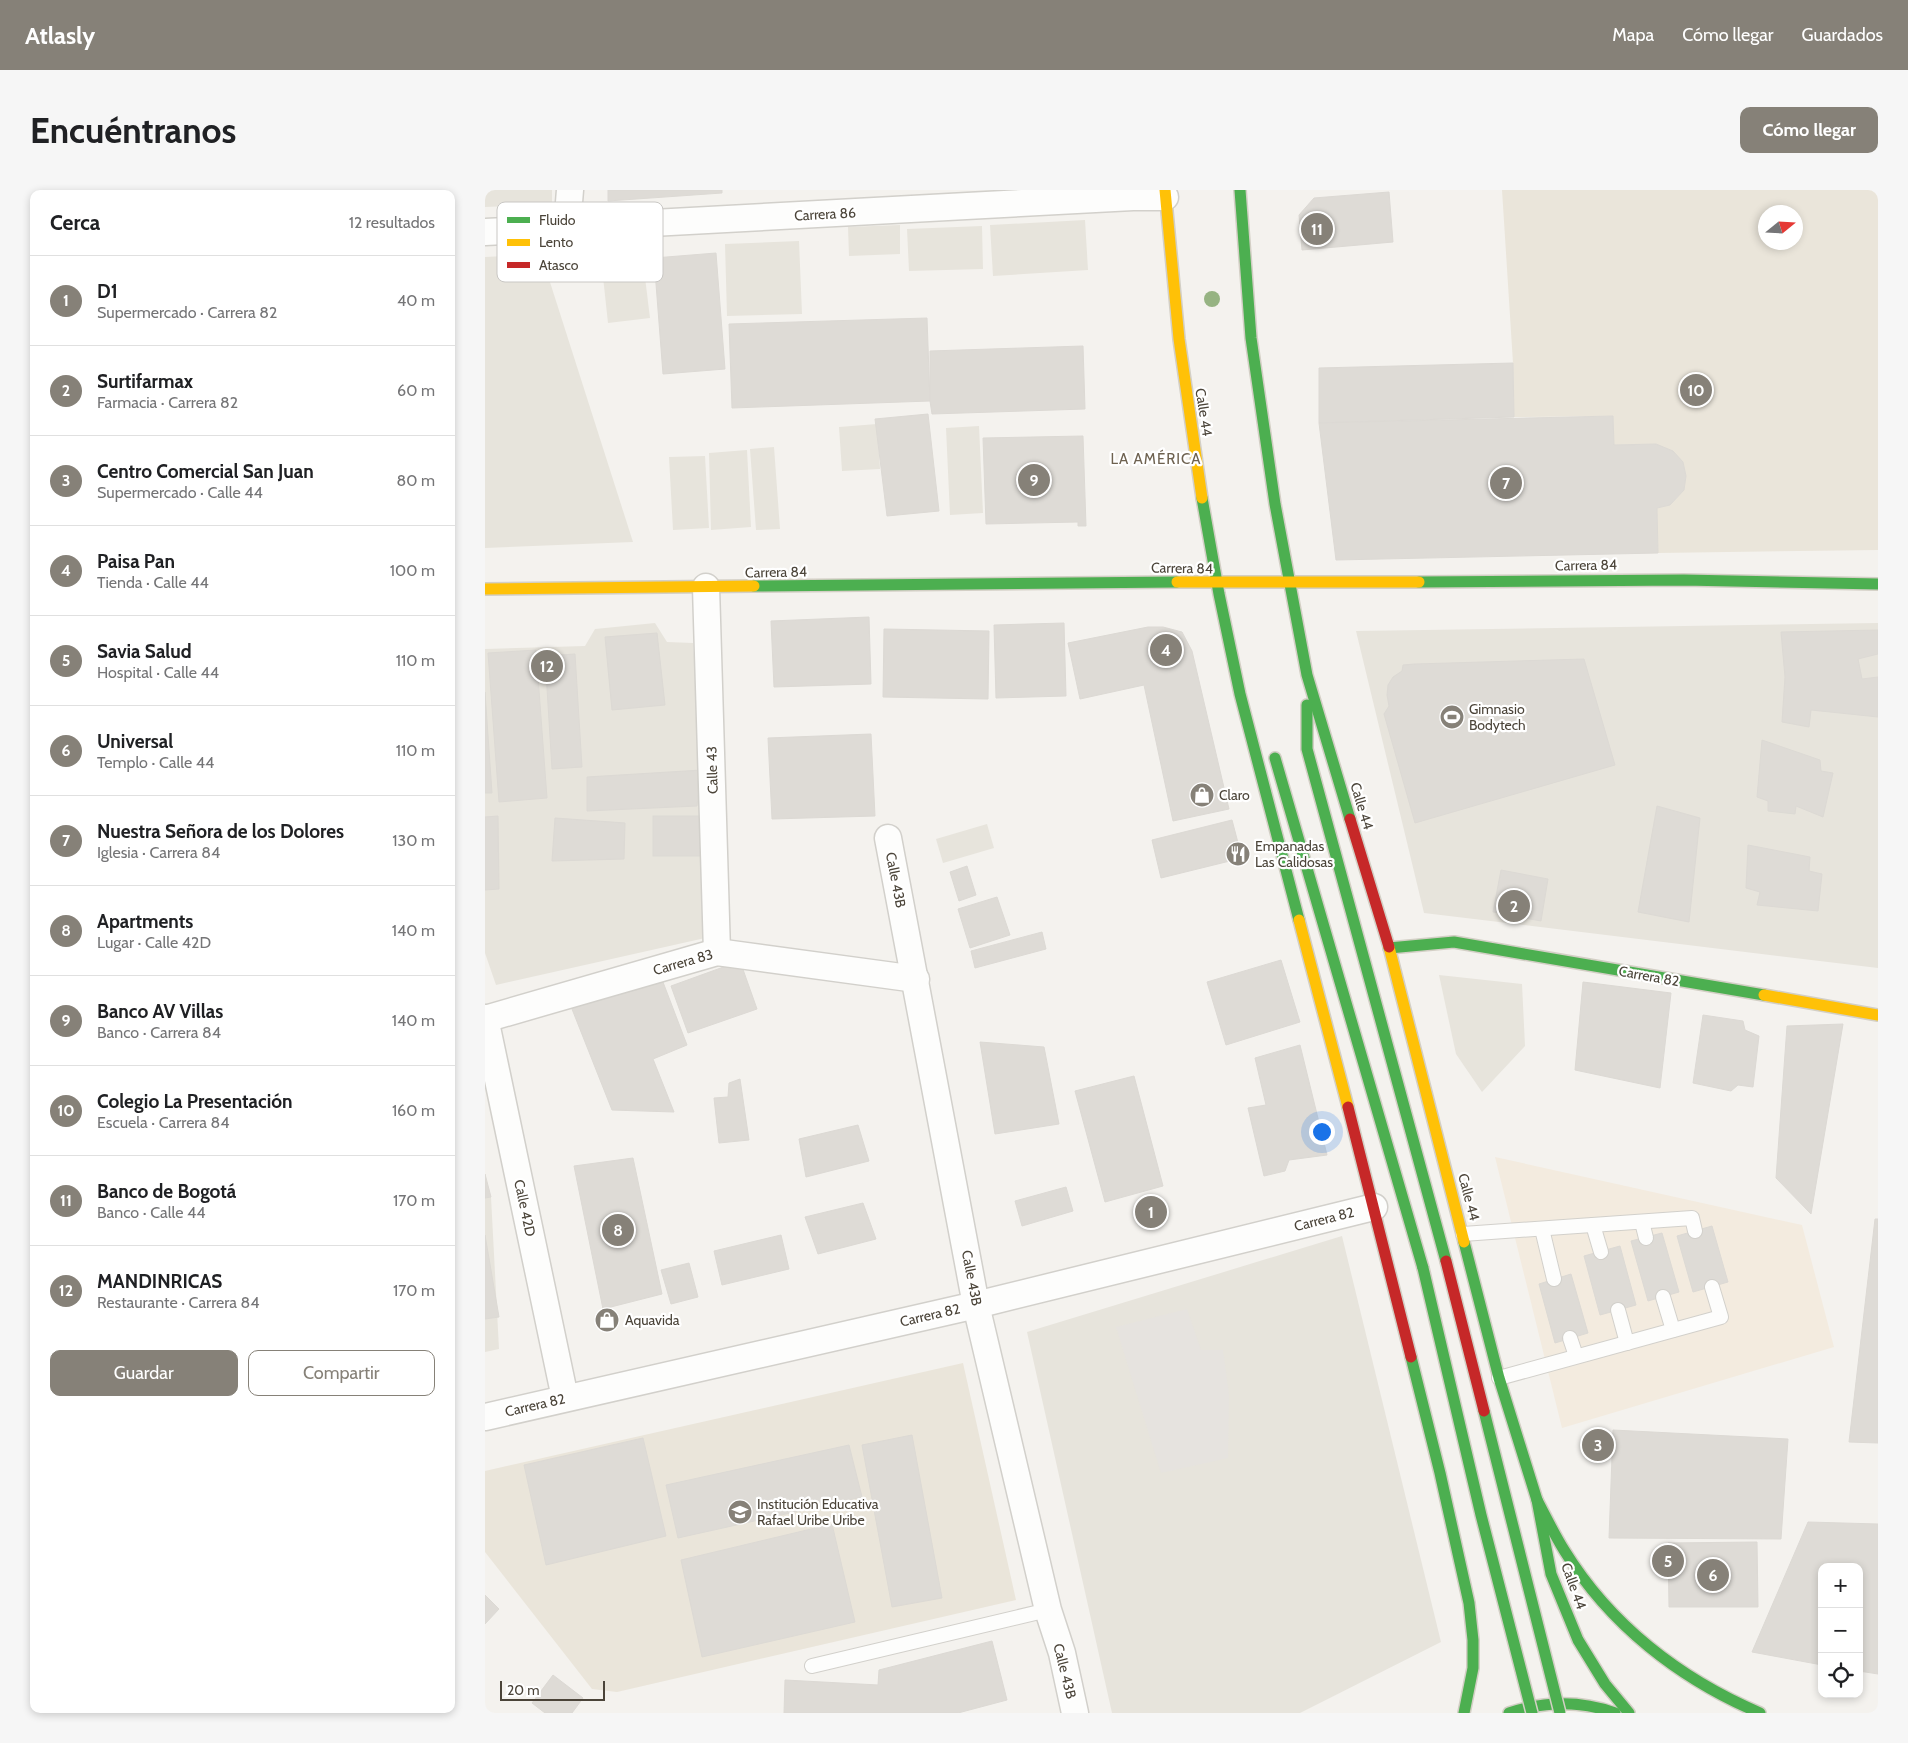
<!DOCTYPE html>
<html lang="es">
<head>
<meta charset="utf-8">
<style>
	body { margin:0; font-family:Cabin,sans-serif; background:#f6f6f6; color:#202124 }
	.controls { position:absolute; right:15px; bottom:15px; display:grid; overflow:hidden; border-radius:10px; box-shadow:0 2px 8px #0003 }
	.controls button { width:45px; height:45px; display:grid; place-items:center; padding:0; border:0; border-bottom:1px solid #e0e0e0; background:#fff; color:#202124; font:25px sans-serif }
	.compass { position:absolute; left:1273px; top:15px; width:45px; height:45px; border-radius:50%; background:#fff; box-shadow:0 2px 8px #0003; rotate:72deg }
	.scale { position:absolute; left:15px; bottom:12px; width:105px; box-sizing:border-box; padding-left:5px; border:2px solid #4b4439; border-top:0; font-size:14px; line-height:18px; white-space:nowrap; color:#4b4439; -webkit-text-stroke:4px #fff; paint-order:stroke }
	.you { position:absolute; left:836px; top:941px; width:18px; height:18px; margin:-12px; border:4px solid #fff; border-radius:50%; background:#1a73e8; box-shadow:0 0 0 8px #1a73e833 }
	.badge { display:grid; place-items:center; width:32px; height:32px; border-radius:50%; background:#868178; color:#fff; font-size:16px; font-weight:700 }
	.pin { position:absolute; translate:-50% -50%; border:2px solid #fff; box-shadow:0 1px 5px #0006 }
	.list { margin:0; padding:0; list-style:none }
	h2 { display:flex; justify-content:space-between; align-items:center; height:65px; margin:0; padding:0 20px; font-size:21px }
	h2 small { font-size:16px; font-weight:400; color:#757577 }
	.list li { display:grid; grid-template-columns:32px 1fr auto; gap:15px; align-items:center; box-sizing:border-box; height:90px; padding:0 20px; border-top:1px solid #e0e0e0 }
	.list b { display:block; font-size:19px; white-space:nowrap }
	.list p { margin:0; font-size:16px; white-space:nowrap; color:#757577 }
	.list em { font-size:16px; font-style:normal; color:#757577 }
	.actions { display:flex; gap:10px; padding:15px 20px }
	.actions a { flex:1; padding:11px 0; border:1px solid #868178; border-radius:10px; text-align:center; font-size:18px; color:#868178 }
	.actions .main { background:#868178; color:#fff }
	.icon { flex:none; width:28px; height:28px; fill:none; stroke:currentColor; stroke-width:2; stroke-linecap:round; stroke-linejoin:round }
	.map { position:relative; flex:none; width:1393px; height:1523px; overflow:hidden; border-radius:10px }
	header { display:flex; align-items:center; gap:30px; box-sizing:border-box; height:70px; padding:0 25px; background:#868178; color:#fff }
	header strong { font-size:24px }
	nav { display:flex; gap:28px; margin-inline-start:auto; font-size:18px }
	.intro { display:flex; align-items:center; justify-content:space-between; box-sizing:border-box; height:120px; padding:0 30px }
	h1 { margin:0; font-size:35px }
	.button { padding:12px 22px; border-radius:10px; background:#868178; color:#fff; font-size:18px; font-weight:700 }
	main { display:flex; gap:30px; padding:0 30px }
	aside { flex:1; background:#fff; border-radius:10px; box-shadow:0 2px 8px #0003 }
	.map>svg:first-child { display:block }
	.residential { fill:#e7e4dc }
	.commercial { fill:#f3ebdf }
	.education { fill:#eae5da; fill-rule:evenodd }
	.parking { fill:#e6e3df }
	.building { fill:#dedbd6; stroke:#dcd9d4 }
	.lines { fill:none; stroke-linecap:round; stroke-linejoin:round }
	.lane-casing { stroke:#d2d0cb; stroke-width:16 }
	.street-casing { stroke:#d2d0cb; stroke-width:29 }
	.fast-casing { stroke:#d3cfc5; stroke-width:14 }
	.slow-casing { stroke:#d3cfc5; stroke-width:14 }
	.jam-casing { stroke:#d3cfc5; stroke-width:14 }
	.lane { stroke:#fdfdfc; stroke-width:14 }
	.street { stroke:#fdfdfc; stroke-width:26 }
	.fast { stroke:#4caf50; stroke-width:11 }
	.slow { stroke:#ffc107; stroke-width:11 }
	.jam { stroke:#c62828; stroke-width:11 }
	.fast-bridge-casing { stroke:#d3cfc5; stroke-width:14; stroke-linecap:butt }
	.jam-bridge-casing { stroke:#d3cfc5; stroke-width:14; stroke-linecap:butt }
	.fast-bridge { stroke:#4caf50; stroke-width:11 }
	.jam-bridge { stroke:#c62828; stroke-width:11 }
	.tree { fill:#96b382 }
	.labels { text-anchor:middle; stroke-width:4.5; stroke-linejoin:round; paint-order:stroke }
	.street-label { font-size:14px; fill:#4b4439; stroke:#fff }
	.poi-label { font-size:14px; fill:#4b4439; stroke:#fff; text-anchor:start }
	.neighbourhood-label { font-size:15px; letter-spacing:1px; fill:#6e6250; stroke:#fff }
	.key { fill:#fff; stroke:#c9c7c4; stroke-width:1 }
	.key-label { font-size:14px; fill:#4b4439 }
</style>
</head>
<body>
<header>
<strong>Atlasly</strong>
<nav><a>Mapa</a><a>Cómo llegar</a><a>Guardados</a></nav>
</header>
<div class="intro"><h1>Encuéntranos</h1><a class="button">Cómo llegar</a></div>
<main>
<aside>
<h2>Cerca<small>12 resultados</small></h2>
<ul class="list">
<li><span class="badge">1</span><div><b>D1</b><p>Supermercado · Carrera 82</p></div><em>40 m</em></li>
<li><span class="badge">2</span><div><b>Surtifarmax</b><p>Farmacia · Carrera 82</p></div><em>60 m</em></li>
<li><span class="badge">3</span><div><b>Centro Comercial San Juan</b><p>Supermercado · Calle 44</p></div><em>80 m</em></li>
<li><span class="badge">4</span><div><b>Paisa Pan</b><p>Tienda · Calle 44</p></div><em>100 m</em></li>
<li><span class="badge">5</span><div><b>Savia Salud</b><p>Hospital · Calle 44</p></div><em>110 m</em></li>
<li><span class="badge">6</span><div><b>Universal</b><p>Templo · Calle 44</p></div><em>110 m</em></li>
<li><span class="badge">7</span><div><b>Nuestra Señora de los Dolores</b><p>Iglesia · Carrera 84</p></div><em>130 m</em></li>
<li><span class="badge">8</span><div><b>Apartments</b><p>Lugar · Calle 42D</p></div><em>140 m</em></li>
<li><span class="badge">9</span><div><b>Banco AV Villas</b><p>Banco · Carrera 84</p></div><em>140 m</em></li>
<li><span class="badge">10</span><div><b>Colegio La Presentación</b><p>Escuela · Carrera 84</p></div><em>160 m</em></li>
<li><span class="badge">11</span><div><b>Banco de Bogotá</b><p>Banco · Calle 44</p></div><em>170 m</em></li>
<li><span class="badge">12</span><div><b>MANDINRICAS</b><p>Restaurante · Carrera 84</p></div><em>170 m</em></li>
</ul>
<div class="actions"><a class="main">Guardar</a><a>Compartir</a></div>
</aside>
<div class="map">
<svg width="1393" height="1523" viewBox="0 0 1393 1523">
	<rect width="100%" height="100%" fill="#f4f2ee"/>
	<g class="residential">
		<polygon points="0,0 67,0 67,14 0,17"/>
		<polygon points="600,30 603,80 508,86 505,35"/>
		<polygon points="415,35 415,64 364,66 363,37"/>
		<polygon points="497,36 498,79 424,81 422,39"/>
		<polygon points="314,51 317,124 242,126 240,54"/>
		<polygon points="156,55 165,128 123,133 115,59"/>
		<polygon points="56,64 148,352 0,358 0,67"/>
		<polygon points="392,234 395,279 357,281 354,237"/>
		<polygon points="494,236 498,323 465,325 461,238"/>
		<polygon points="289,257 295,339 271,340 265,259"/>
		<polygon points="262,260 266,337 226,340 224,263"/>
		<polygon points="220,266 224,338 188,340 184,267"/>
		<polygon points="170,433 182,452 208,453 229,746 11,795 0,763 0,459 100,456 110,439"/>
		<polygon points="1393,433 1393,778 939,723 871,441"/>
		<polygon points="502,634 509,658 458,673 451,649"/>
		<polygon points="954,785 1037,794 1040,856 997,902 971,864"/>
		<polygon points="6,1007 14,1159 0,1162 0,1008"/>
		<polygon points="857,1046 956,1452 815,1523 627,1523 542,1142"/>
	</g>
	<polygon class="commercial" points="1010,967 1317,1035 1349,1157 1077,1238"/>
	<g class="education">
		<path d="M1017 0H1393V360L1173 363 1172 318 1185 315 1199 300 1201 286 1198 272 1171 254 1129 255 1128 226 1029 227 1028 173ZM1280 22H1310V52H1280Z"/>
		<polygon points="478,1173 531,1410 132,1502 107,1499 0,1362 0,1281"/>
	</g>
	<polygon class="parking" points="702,1119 716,1160 738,1160 744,1205 743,1268 676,1283 631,1137"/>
	<g class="building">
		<polygon points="123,0 237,0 237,3 123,11"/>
		<polygon points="904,2 908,52 817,60 814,25 829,8"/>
		<polygon points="231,63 240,179 178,184 169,68"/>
		<polygon points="442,128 445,211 247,218 244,134"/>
		<polygon points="598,156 600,219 447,224 445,211 445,161"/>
		<polygon points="1028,173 1029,227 834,233 834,178"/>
		<polygon points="443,224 454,321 402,326 390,229"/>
		<polygon points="1128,226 1129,255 1171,254 1188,261 1198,272 1201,286 1199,300 1185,315 1172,318 1173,363 851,370 834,233"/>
		<polygon points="598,246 601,336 593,336 593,332 501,334 498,248"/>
		<polygon points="384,427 386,494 289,497 286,431"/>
		<polygon points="579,433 581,506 511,508 509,435"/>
		<polygon points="663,437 678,437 697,442 707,461 744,619 688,631 659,495 595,509 583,453"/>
		<polygon points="399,439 504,441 503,509 398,507"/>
		<polygon points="1393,440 1393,464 1373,469 1377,489 1393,487 1393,527 1326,520 1324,537 1297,532 1300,487 1296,442"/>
		<polygon points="172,443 180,515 127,520 120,447"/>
		<polygon points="51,460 62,608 14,612 3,463"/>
		<polygon points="90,464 97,577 67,579 60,466"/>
		<polygon points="1099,469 1130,575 930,633 899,524 904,516 902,505 903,495 908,487 917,481 918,475 930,474"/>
		<polygon points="0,502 7,603 0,603"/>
		<polygon points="386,544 390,626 287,629 283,548"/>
		<polygon points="1277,550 1335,570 1336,581 1348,583 1338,627 1311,616 1310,624 1283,621 1283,611 1272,607"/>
		<polygon points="217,580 212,616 102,621 102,587"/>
		<polygon points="1172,616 1215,628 1204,732 1153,722"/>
		<polygon points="13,626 14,699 0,700 0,627"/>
		<rect x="168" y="626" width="48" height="40"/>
		<polygon points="70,628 140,633 139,669 67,671"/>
		<polygon points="747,630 757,668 676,688 667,650"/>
		<polygon points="1263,655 1325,667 1324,681 1337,684 1333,721 1272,715 1275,702 1261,698"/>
		<polygon points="482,676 491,705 474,711 465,682"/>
		<polygon points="1016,680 1063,689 1056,731 1008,722"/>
		<polygon points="512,707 525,745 485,758 473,719"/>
		<polygon points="557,742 561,759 490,778 486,761"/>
		<polygon points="796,770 815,832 741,855 722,792"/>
		<polygon points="255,771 272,819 203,843 186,796"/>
		<polygon points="173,779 202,855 168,869 189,922 127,920 85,814"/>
		<polygon points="1098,792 1186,803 1175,898 1090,880"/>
		<polygon points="1218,825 1258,831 1260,840 1274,846 1268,897 1253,895 1246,901 1208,893"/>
		<polygon points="1358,834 1326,1024 1291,988 1302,836"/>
		<polygon points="495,852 559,857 574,934 510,944"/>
		<polygon points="815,855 842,965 804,970 800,981 779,986 763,918 781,915 770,868"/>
		<polygon points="649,886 678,996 620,1012 590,901"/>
		<polygon points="255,889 264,950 234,953 229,908 243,907 244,893"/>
		<polygon points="373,935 384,971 321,987 314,949"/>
		<polygon points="148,968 177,1104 118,1119 89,976"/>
		<polygon points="0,984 6,1007 0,1008"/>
		<polygon points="581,997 588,1021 537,1036 530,1011"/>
		<polygon points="378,1013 391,1049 333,1064 320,1027"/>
		<polygon points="1390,1029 1393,1029 1393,1253 1364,1252"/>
		<polygon points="1227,1036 1243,1092 1208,1102 1192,1046"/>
		<polygon points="1177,1043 1194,1102 1163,1111 1146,1051"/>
		<polygon points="0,1045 14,1127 0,1129"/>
		<polygon points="296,1045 304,1079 237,1095 229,1061"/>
		<polygon points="1135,1056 1151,1115 1115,1125 1099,1066"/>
		<polygon points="204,1073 213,1107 186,1114 176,1080"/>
		<polygon points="1086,1084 1103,1143 1070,1153 1054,1094"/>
		<polygon points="1128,1240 1303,1249 1296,1349 1124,1348"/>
		<polygon points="427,1245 457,1408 407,1417 377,1255"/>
		<polygon points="158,1248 181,1346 61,1375 39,1275"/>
		<polygon points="364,1255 377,1307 193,1348 181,1295"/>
		<polygon points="1323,1332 1393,1334 1393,1484 1374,1481 1374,1377 1337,1377 1337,1475 1267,1462"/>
		<polygon points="347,1334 370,1432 217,1467 196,1370"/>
		<polygon points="1272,1352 1273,1417 1184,1417 1183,1353"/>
		<polygon points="0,1405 14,1419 0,1434"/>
		<polygon points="507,1451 522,1510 473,1523 299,1523 300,1490 393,1495 394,1480"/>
		<polygon points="68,1485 98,1508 87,1523 60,1523 47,1513"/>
	</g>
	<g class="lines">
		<defs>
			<g id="lane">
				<polyline points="1157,1032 1161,1048"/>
				<polyline points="1108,1035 1116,1062"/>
				<polyline points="1057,1039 1069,1089"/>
				<polyline points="978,1044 1207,1028 1210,1041"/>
				<polyline points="1178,1107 1188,1140"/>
				<polyline points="1133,1120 1142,1153"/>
				<polyline points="1085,1148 1091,1166"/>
				<polyline points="1014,1188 1236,1127 1227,1097"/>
				<polyline points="327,1476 563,1420"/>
			</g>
			<g id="street">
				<polyline points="82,37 85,0"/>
				<polyline points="0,42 648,7 680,7"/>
				<polyline points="221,397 232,762"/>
				<polyline points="403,648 491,1115 563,1420 577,1463 590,1523"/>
				<polyline points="0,828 80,1208"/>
				<polyline points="0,829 232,762 431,789"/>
				<polyline points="0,1227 491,1115 889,1017"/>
			</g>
			<g id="fast">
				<polyline points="755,0 766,148 790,314 822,485 865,629"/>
				<polyline points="717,308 734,404 755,504 814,730"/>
				<polyline points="934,392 1199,390 1393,394"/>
				<polyline points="269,396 692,392"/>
				<polyline points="822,515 822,559 961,1071"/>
				<polyline points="790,568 938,1078"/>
				<polyline points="904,758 969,752 1279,805"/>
				<polyline points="979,1052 1014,1188 1052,1310 1066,1384 1093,1450 1120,1494 1144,1523"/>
				<polyline points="926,1167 955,1283 984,1413 988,1450 988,1478 979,1523"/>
				<path d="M1052 1310C1061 1327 1069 1344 1079 1360 1125 1435 1195 1489 1275 1523"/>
				<path d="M1024 1523C1060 1511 1094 1510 1130 1523"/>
			</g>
			<g id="slow">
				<polyline points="680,0 694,149 717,308"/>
				<polyline points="692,392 934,392"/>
				<polyline points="0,399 269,396"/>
				<polyline points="814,730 863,917"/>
				<polyline points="904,757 979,1052"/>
				<polyline points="1279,805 1393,825"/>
			</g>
			<g id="jam">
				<polyline points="865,629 904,757"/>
				<polyline points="863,917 926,1167"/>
			</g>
		</defs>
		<use href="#lane" class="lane-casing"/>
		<use href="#street" class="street-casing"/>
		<use href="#fast" class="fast-casing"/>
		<use href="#slow" class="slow-casing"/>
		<use href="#jam" class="jam-casing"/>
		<use href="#lane" class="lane"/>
		<use href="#street" class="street"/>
		<use href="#fast" class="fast"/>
		<use href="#slow" class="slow"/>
		<use href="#jam" class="jam"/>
		<defs>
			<g id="fast-bridge">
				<polyline points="938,1078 996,1325 1047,1523"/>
				<polyline points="999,1221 1075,1523"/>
			</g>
			<polyline id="jam-bridge" points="961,1071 999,1221"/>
		</defs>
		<use href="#fast-bridge" class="fast-bridge-casing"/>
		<use href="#jam-bridge" class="jam-bridge-casing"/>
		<use href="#fast-bridge" class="fast-bridge"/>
		<use href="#jam-bridge" class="jam-bridge"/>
	</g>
	<circle class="tree" cx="727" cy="109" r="8"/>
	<defs>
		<symbol id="stadium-disc" viewBox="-11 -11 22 22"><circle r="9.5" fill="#868178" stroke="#fff"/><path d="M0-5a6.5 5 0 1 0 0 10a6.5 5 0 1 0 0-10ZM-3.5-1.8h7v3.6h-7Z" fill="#fff"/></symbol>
		<symbol id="shop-disc" viewBox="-11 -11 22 22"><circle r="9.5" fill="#868178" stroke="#fff"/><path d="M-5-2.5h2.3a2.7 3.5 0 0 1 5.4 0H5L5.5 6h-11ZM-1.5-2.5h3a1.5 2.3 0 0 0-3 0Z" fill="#fff"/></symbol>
		<symbol id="restaurant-disc" viewBox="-11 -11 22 22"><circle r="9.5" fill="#868178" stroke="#fff"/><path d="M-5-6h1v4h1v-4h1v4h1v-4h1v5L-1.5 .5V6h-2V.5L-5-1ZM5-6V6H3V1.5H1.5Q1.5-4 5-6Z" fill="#fff"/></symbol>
		<symbol id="school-disc" viewBox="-11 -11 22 22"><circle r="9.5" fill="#868178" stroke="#fff"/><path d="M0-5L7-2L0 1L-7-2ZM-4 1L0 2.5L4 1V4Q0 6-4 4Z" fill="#fff"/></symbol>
	</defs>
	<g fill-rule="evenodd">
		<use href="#stadium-disc" x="953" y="513" width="28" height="28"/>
		<use href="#shop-disc" x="703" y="591" width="28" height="28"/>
		<use href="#restaurant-disc" x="739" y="650" width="28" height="28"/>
		<use href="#shop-disc" x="108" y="1116" width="28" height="28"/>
		<use href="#school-disc" x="241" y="1308" width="28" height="28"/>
	</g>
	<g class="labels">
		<g class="street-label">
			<text transform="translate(340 24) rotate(-3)" y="5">Carrera 86</text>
			<text transform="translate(719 222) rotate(81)" y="5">Calle 44</text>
			<text transform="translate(1101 375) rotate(-1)" y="5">Carrera 84</text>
			<text transform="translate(697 378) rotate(1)" y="5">Carrera 84</text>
			<text transform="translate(291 382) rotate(-1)" y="5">Carrera 84</text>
			<text transform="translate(227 580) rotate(-92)" y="5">Calle 43</text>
			<text transform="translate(877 616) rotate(73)" y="5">Calle 44</text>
			<text transform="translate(411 690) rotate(79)" y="5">Calle 43B</text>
			<text transform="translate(198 772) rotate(-16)" y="5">Carrera 83</text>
			<text transform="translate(1164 786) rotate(10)" y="5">Carrera 82</text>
			<text transform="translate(984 1007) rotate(75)" y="5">Calle 44</text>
			<text transform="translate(40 1018) rotate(78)" y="5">Calle 42D</text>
			<text transform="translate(839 1029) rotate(-14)" y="5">Carrera 82</text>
			<text transform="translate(487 1088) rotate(79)" y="5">Calle 43B</text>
			<text transform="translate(445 1125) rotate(-13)" y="5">Carrera 82</text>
			<text transform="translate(50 1215) rotate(-13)" y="5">Carrera 82</text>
			<text transform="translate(1089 1396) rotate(70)" y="5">Calle 44</text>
			<text transform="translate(580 1481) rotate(76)" y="5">Calle 43B</text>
		</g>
		<g class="poi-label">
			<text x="984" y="524">Gimnasio<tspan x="984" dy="16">Bodytech</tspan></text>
			<text x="734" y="610">Claro</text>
			<text x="770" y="661">Empanadas<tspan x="770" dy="16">Las Calidosas</tspan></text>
			<text x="140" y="1135">Aquavida</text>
			<text x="272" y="1319">Institución Educativa<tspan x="272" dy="16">Rafael Uribe Uribe</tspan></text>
		</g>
		<g class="neighbourhood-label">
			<text x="671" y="274">LA AMÉRICA</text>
		</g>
	</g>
	<rect x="12" y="12" width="166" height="80" rx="8" class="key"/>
	<rect x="22" y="27" width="23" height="6" fill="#4caf50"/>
	<rect x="22" y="49" width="23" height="7" fill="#ffc107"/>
	<rect x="22" y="72" width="23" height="6" fill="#c62828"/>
	<g class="key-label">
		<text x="54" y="35">Fluido</text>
		<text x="54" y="57">Lento</text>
		<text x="54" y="80">Atasco</text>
	</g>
</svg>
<div class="controls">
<button>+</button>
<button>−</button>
<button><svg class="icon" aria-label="locate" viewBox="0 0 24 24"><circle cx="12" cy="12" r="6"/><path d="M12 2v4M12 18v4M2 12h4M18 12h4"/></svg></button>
</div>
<svg class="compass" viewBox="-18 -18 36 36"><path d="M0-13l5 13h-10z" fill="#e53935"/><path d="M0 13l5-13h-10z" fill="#757577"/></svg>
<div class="scale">20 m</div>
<div class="you"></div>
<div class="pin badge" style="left:666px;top:1022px">1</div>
<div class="pin badge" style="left:1029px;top:716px">2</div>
<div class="pin badge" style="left:1113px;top:1255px">3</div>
<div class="pin badge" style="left:681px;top:460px">4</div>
<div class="pin badge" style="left:1183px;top:1371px">5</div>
<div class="pin badge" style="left:1228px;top:1385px">6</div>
<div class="pin badge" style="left:1021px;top:293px">7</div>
<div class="pin badge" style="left:133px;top:1040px">8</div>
<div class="pin badge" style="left:549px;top:290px">9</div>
<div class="pin badge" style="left:1211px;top:200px">10</div>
<div class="pin badge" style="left:832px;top:39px">11</div>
<div class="pin badge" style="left:62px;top:476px">12</div>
</div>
</main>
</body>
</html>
